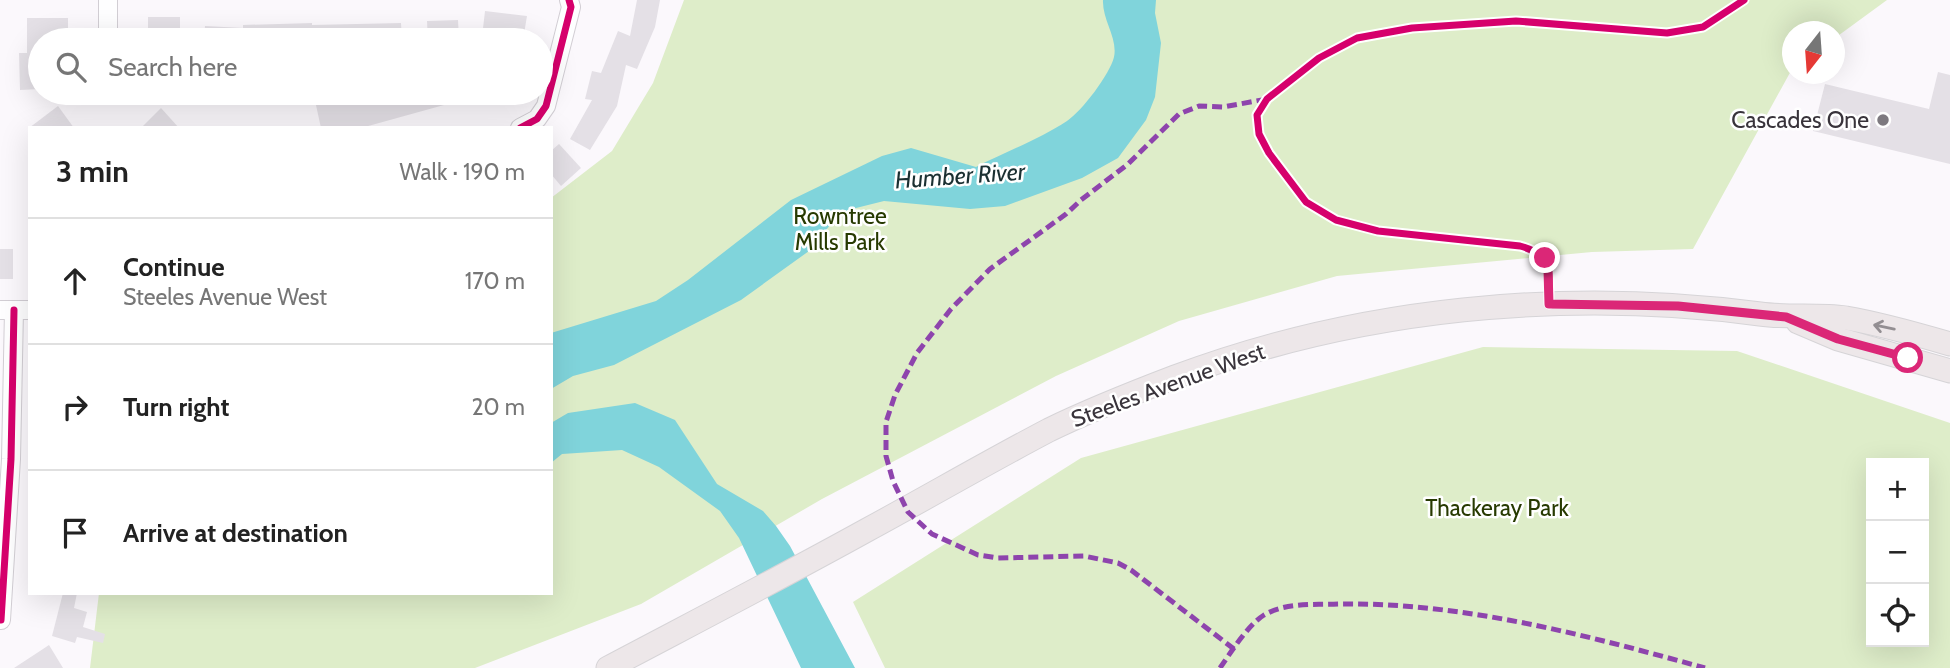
<!DOCTYPE html>
<html lang="en">
<head>
<meta charset="utf-8">
<style>
	body { margin:0; font-family:Cabin,sans-serif; background:#f2f2f2; color:#222 }
	.controls { position:absolute; right:21px; bottom:21px; display:grid; overflow:hidden; border-radius:0px; box-shadow:0 7px 28px #0002 }
	.controls button { width:63px; height:63px; display:grid; place-items:center; padding:0; border:0; border-bottom:2px solid #e0e0e0; background:#fff; color:#222; font:35px sans-serif }
	.compass { position:absolute; left:1782px; top:21px; width:63px; height:63px; border-radius:50%; background:#fff; box-shadow:0 7px 28px #0002; rotate:197deg }
	.stop { position:absolute; width:21px; height:21px; margin:-16px; border:5px solid #db2777; border-radius:50%; background:#fff }
	.stop.end { background:#db2777; border-color:#fff; box-shadow:0 2px 7px #0008 }
	.list { margin:0; padding:0; list-style:none }
	h2 { display:flex; justify-content:space-between; align-items:center; height:91px; margin:0; padding:0 28px; font-size:30px }
	h2 small { font-size:23px; font-weight:400; color:#767676 }
	.list li { display:grid; grid-template-columns:46px 1fr auto; gap:21px; align-items:center; box-sizing:border-box; height:126px; padding:0 28px; border-top:2px solid #e0e0e0 }
	.list b { display:block; font-size:26px; white-space:nowrap }
	.list p { margin:0; font-size:23px; white-space:nowrap; color:#767676 }
	.list em { font-size:23px; font-style:normal; color:#767676 }
	.icon { flex:none; width:38px; height:38px; fill:none; stroke:currentColor; stroke-width:2; stroke-linecap:round; stroke-linejoin:round }
	.map { position:relative; flex:none; width:1950px; height:668px; overflow:hidden }
	.search { position:absolute; background:#fff; box-shadow:0 7px 28px #0002; left:28px; top:28px; width:525px; height:77px; display:flex; align-items:center; gap:18px; box-sizing:border-box; padding:0 24px; border-radius:38px; color:#767676; font-size:26px }
	.panel { position:absolute; background:#fff; box-shadow:0 7px 28px #0002; left:28px; top:126px; width:525px; height:469px; border-radius:0px }
	.map>svg:first-child { display:block }
	.green { fill:#deedc9; fill-rule:evenodd }
	.water { fill:#80d4db }
	.building { fill:#e4e0e6 }
	.lines { fill:none; stroke-linecap:round; stroke-linejoin:round }
	.minor-casing { stroke:#d2ced4; stroke-width:20 }
	.major-casing { stroke:#d6d4d7; stroke-width:25 }
	.minor { stroke:#fefeff; stroke-width:18 }
	.major { stroke:#ede7e9; stroke-width:23 }
	.quiet { stroke:#8e44ad; stroke-width:5; stroke-dasharray:10 5; stroke-linecap:butt }
	.cycleway-casing { stroke:#fff; stroke-width:11 }
	.cycleway { stroke:#d6006c; stroke-width:7 }
	.oneway { stroke:#938e92 }
	.route { stroke:#db2777; stroke-width:9 }
	.poi-dot { fill:#7d797f; stroke:#fff; stroke-width:2.5 }
	.labels { text-anchor:middle; stroke-width:5; stroke-linejoin:round; paint-order:stroke }
	.poi-label { font-size:23px; fill:#39343b; stroke:#fff; text-anchor:end }
	.park-label { font-size:23px; fill:#273a01; stroke:#fff }
	.street-label { font-size:23px; fill:#39343b; stroke:#fff }
	.water-label { font-size:24px; font-style:italic; fill:#1b3032; stroke:#fff }
</style>
</head>
<body>
<div class="map">
<svg width="1950" height="668" viewBox="0 0 1950 668">
	<rect width="100%" height="100%" fill="#fbf8fc"/>
	<g class="green">
		<polygon points="684,0 1887,0 1835,38 1834,32 1792,32 1792,69 1693,249 1592,252 1337,276 1179,321 1056,376 822,499 641,604 475,668 90,668 99,593 551,593 551,198 612,151 653,83"/>
		<path d="M1483 347 1737 351 1950 423V668H885L853 602 1081 458ZM1924 463V642H1871V463Z"/>
	</g>
	<g class="water">
		<path d="M1103 0H1156L1155 13 1161 43 1155 97 1146 120 1118 158 1082 178 1005 206 970 209 884 201 856 208 835 219 809 251 741 300 614 365 573 376 551 389V333L656 301 688 280 791 200 882 156 911 148 976 167C1005 152 1040 139 1067 121 1082 111 1110 74 1114 57 1118 38 1102 20 1103 0Z"/>
		<polygon points="635,403 675,420 717,484 763,511 776,526 790,546 855,668 801,668 739,538 720,511 659,467 622,450 562,454 551,463 551,423 568,413"/>
	</g>
	<g class="building">
		<polygon points="637,0 660,0 655,27 637,69 626,65 617,106 590,150 570,139 592,100 585,99 592,71 601,73 618,31 630,36"/>
		<polygon points="485,11 527,16 523,40 485,40 485,38 482,37"/>
		<rect x="148" y="17" width="32" height="23"/>
		<polygon points="27,18 68,18 68,40 40,40 40,89 20,90 19,53 27,53"/>
		<polygon points="458,20 459,40 428,40 427,21"/>
		<polygon points="312,23 312,25 401,23 402,40 204,40 205,26 243,28 243,25"/>
		<polygon points="1938,72 1950,75 1950,164 1813,131 1825,84 1929,109"/>
		<polygon points="367,93 441,93 444,105 361,128 321,128 316,105"/>
		<polygon points="58,106 74,128 29,128"/>
		<polygon points="161,108 179,128 141,128"/>
		<polygon points="559,144 581,168 561,186 551,174 551,151"/>
		<rect x="0" y="249" width="13" height="30"/>
		<polygon points="63,593 77,593 74,608 87,612 83,627 105,634 103,643 77,637 75,643 52,636"/>
		<polygon points="49,645 63,668 14,668 40,651"/>
	</g>
	<g class="lines">
		<defs>
			<g id="minor">
				<polyline points="108,0 108,40"/>
				<polyline points="520,128 537,119 546,106 571,7 569,0"/>
				<polyline points="0,310 30,310"/>
				<polyline points="1,620 11,459 14,310"/>
			</g>
			<g id="major">
				<polyline points="1798,322 1838,339 1950,371"/>
				<path d="M608 668C695 622 782 577 867 530 928 497 988 462 1049 430 1090 410 1133 393 1175 377 1359 308 1565 288 1760 314 1788 318 1818 314 1846 318 1881 324 1916 334 1950 344"/>
			</g>
		</defs>
		<use href="#minor" class="minor-casing"/>
		<use href="#major" class="major-casing"/>
		<use href="#minor" class="minor"/>
		<use href="#major" class="major"/>
		<g class="quiet">
			<polyline points="1234,649 1131,570 1118,563 1084,556 998,558 978,555 932,534 908,512 893,481 886,456 886,422 895,395 917,353 951,309 990,269 1066,214 1081,200 1128,164 1179,114 1199,106 1223,107 1267,99"/>
			<path d="M1220 668C1231 652 1248 625 1264 615 1287 602 1313 605 1338 604 1462 602 1586 635 1705 668"/>
		</g>
		<defs>
			<g id="cycleway">
				<polyline points="520,128 537,119 546,106 571,7 569,0"/>
				<path d="M1549 304C1548 272 1556 256 1520 246L1378 231 1336 220 1306 202 1269 153 1259 134 1257 115 1267 99 1319 58 1357 38 1412 28 1516 21 1667 33 1703 27 1744 0"/>
				<polyline points="1,620 11,459 14,310"/>
			</g>
		</defs>
		<use href="#cycleway" class="cycleway-casing"/>
		<use href="#cycleway" class="cycleway"/>
	</g>
	<defs><path id="oneway-shaft" d="M-6 0H5M1.5-3L5.5 0L1.5 3" fill="none" stroke-width="1.6" stroke-linecap="round" stroke-linejoin="round" transform="scale(1.75)"/></defs>
	<use class="oneway" href="#oneway-shaft" transform="translate(1884 327) rotate(-168)"/>
	<g class="lines">
		<polyline class="route" points="1545,258 1548,270 1549,304 1678,306 1786,317 1838,339 1908,358"/>
	</g>
	<circle class="poi-dot" cx="1883" cy="120" r="7"/>
	<g class="labels">
		<g class="poi-label">
			<text x="1869" y="128">Cascades One</text>
		</g>
		<g class="park-label">
			<text x="840" y="224">Rowntree<tspan x="840" dy="26">Mills Park</tspan></text>
			<text x="1497" y="516">Thackeray Park</text>
		</g>
		<g class="street-label">
			<text transform="translate(1168 385) rotate(-20)" y="8">Steeles Avenue West</text>
		</g>
		<g class="water-label">
			<text transform="translate(960 176) rotate(-4)" y="8">Humber River</text>
		</g>
	</g>
</svg>
<div class="controls">
<button>+</button>
<button>−</button>
<button><svg class="icon" aria-label="locate" viewBox="0 0 24 24"><circle cx="12" cy="12" r="6"/><path d="M12 2v4M12 18v4M2 12h4M18 12h4"/></svg></button>
</div>
<svg class="compass" viewBox="-18 -18 36 36"><path d="M0-13l5 13h-10z" fill="#e53935"/><path d="M0 13l5-13h-10z" fill="#767676"/></svg>
<div class="stop" style="left:1908px;top:358px"></div>
<div class="stop end" style="left:1545px;top:258px"></div>
<div class="search"><svg class="icon" aria-label="search" viewBox="0 0 24 24"><circle cx="10" cy="10" r="6"/><path d="M15 15l6 6"/></svg>Search here</div>
<section class="panel">
<h2>3 min<small>Walk · 190 m</small></h2>
<ul class="list">
<li><svg class="icon" aria-label="ahead" viewBox="0 0 24 24"><path d="M12 20V5M6 11l6-6 6 6"/></svg><div><b>Continue</b><p>Steeles Avenue West</p></div><em>170 m</em></li>
<li><svg class="icon" aria-label="right" viewBox="0 0 24 24"><path d="M7 20v-9h11M14 6l5 5-5 5"/></svg><div><b>Turn right</b></div><em>20 m</em></li>
<li><svg class="icon" aria-label="arrive" viewBox="0 0 24 24"><path d="M6 21V4h12l-3 4 3 4H6"/></svg><div><b>Arrive at destination</b></div></li>
</ul>
</section>
</div>
</body>
</html>
